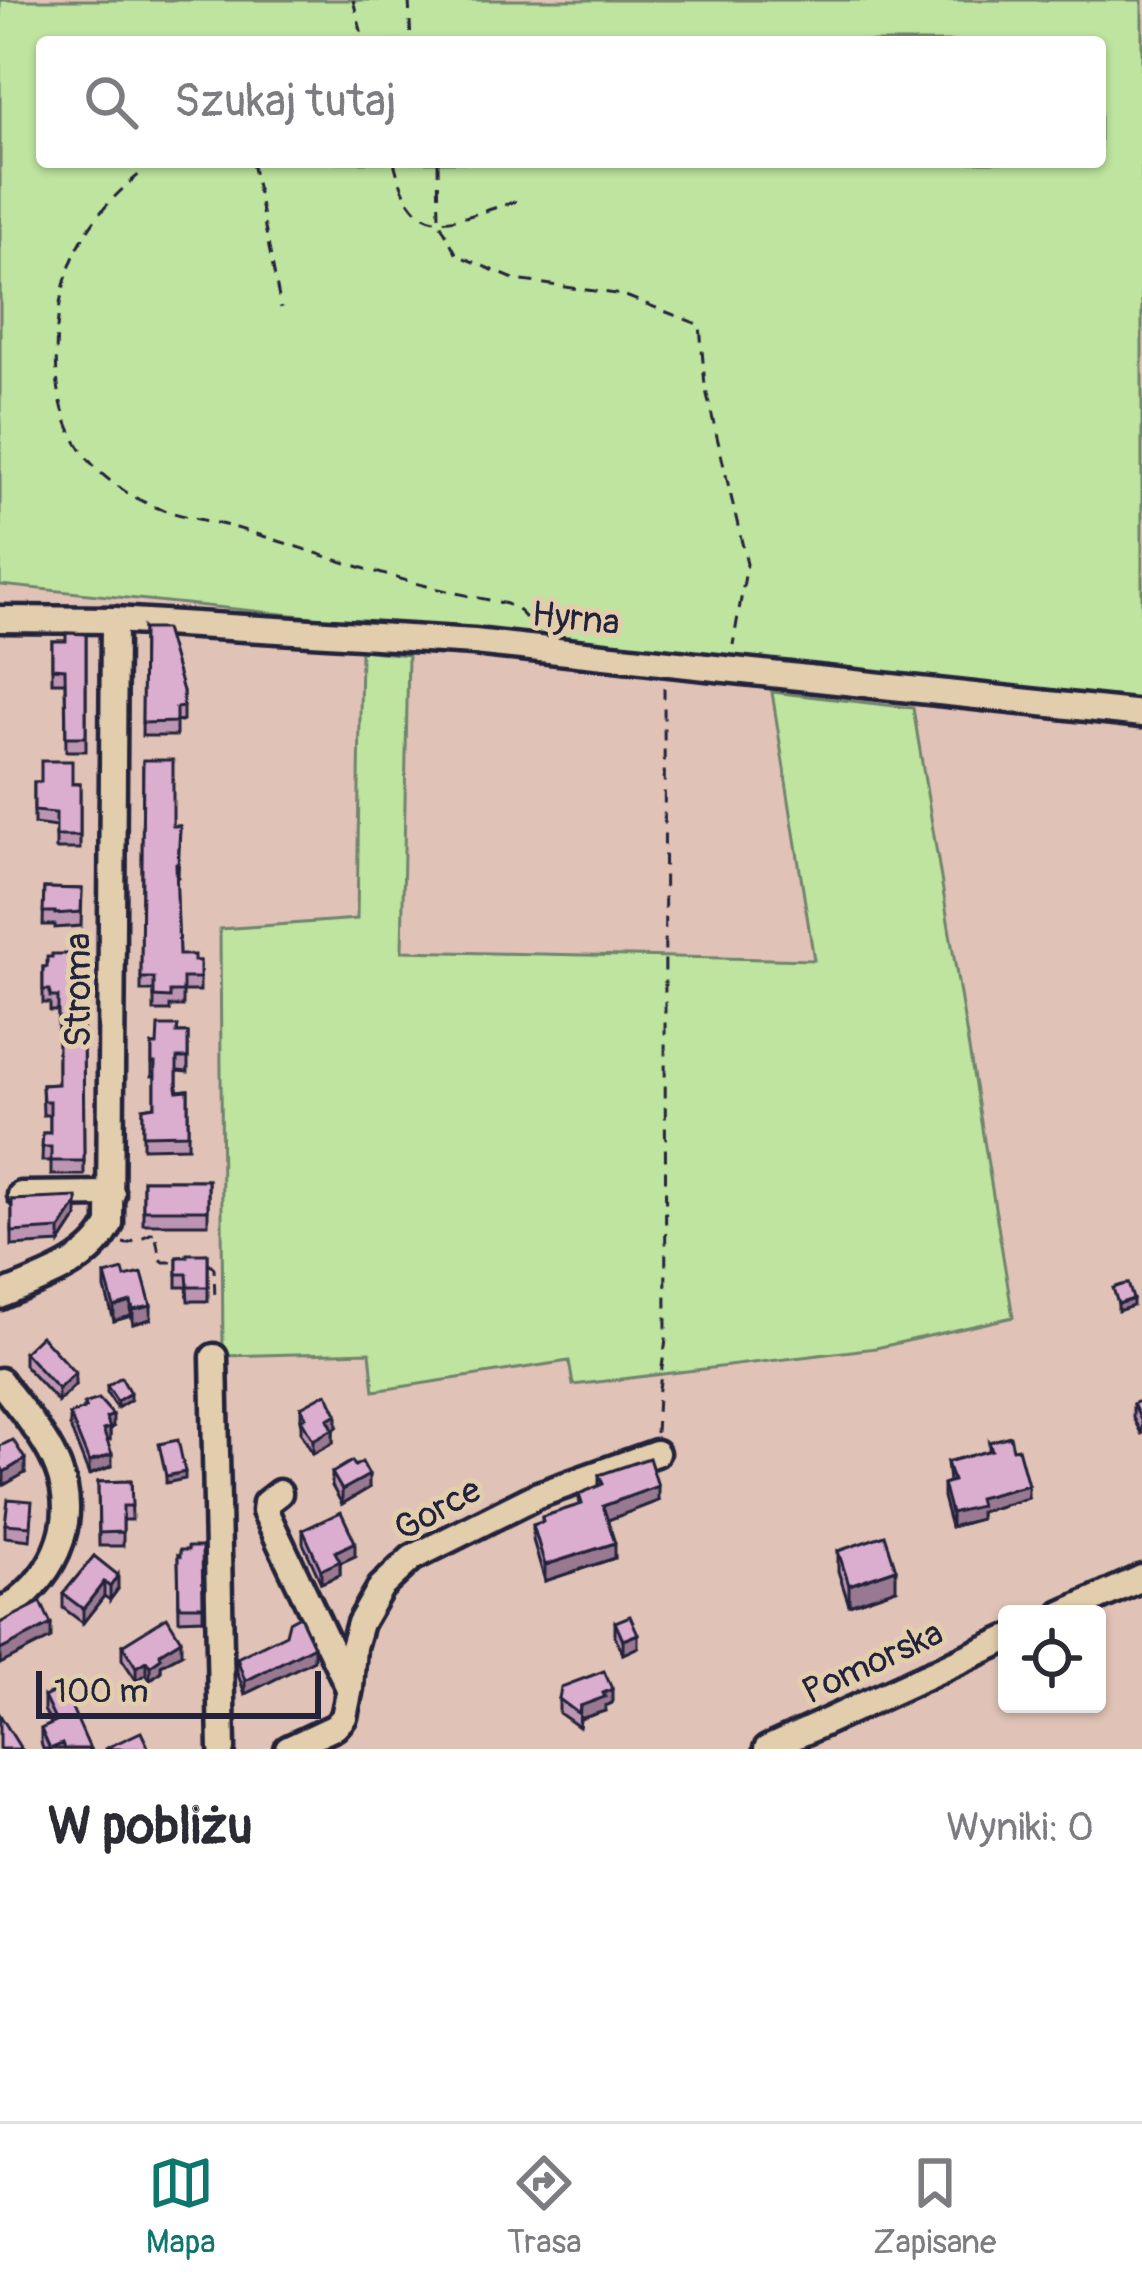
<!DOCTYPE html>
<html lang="pl">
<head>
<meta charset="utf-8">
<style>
	body { margin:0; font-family:Pangolin,sans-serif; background:#f7f7f7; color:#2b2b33 }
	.controls { position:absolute; right:36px; bottom:36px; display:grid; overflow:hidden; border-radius:12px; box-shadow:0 3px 9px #0004 }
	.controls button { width:108px; height:108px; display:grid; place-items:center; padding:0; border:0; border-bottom:3px solid #e1e1e2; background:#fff; color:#2b2b33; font:60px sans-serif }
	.scale { position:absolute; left:36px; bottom:30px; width:285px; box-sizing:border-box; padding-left:12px; border:6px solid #22223b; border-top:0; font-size:33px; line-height:42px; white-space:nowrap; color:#22223b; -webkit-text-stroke:9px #e2cdac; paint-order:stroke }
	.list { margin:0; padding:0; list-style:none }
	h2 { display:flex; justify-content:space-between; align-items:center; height:156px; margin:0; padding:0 48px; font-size:51px }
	h2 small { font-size:39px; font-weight:400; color:#7c7c81 }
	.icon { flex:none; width:66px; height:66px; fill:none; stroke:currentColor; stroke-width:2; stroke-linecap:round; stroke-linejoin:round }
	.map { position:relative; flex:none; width:1142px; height:1749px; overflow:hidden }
	.search { position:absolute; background:#fff; box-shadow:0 3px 9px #0004; left:36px; right:36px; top:36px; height:132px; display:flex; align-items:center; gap:30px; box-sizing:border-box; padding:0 42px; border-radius:12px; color:#7c7c81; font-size:45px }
	.sheet { height:372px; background:#fff }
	nav { display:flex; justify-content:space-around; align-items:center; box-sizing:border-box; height:168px; border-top:3px solid #e1e1e2; background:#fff; font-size:33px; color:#7c7c81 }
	nav a { display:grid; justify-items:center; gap:6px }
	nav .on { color:#0f766e }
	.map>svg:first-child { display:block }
	.green { fill:#bee49f; stroke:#70836d; stroke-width:3; fill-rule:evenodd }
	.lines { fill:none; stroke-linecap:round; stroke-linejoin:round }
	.minor-casing { stroke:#22223b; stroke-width:33 }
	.path { stroke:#22223b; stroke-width:3; stroke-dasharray:12 9; stroke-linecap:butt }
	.minor { stroke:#e2cdac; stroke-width:24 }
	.wall { fill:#bc95b2; stroke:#22223b; stroke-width:3 }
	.shaded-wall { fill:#997991; stroke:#22223b; stroke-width:3 }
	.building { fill:#dbadcf; stroke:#22223b; stroke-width:3 }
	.labels { text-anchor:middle; stroke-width:10; stroke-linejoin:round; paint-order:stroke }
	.street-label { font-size:36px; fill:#22223b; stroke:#e2cdac }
</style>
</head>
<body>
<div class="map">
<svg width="1142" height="1749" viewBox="0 0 1142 1749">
	<rect width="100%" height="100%" fill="#e0c3b6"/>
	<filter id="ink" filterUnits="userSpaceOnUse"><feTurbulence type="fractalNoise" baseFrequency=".00833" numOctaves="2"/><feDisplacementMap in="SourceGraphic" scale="24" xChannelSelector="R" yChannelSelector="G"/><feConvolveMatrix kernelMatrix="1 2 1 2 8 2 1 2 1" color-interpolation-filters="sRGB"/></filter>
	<g filter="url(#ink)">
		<g class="green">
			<path d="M0 0H1142V702L0 585ZM42 42H1100V162H42Z"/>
			<polygon points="361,650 408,655 402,951 814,960 772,692 913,708 1013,1317 876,1348 573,1385 569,1361 374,1391 370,1352 223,1356 220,929 357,919"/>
		</g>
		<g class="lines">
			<defs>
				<g id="minor">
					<polyline points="0,619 114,620 474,642 1142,714"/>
					<polyline points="21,1195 112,1194"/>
					<path d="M0 1296C39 1279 91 1265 110 1224L114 620"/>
					<polyline points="214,1357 222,1749"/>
					<path d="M0 1381C19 1408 46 1436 58 1468 81 1527 51 1582 0 1613"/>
					<polyline points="279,1493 266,1503 265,1511 349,1688"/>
					<polyline points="1062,1614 1142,1578"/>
					<polyline points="288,1749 335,1727 344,1717 350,1688 353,1647 360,1623 381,1587 412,1558 538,1495 656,1453"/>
					<polyline points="767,1749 1007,1639"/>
				</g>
			</defs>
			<use href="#minor" class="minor-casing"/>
			<g class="path">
				<polyline points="353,0 364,42"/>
				<polyline points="409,0 411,42"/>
				<path d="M155 162C95 207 63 252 57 329 54 379 58 427 94 466 108 481 127 494 146 503 175 517 212 520 243 530 304 548 365 571 427 586 453 593 481 598 507 604L519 611 535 627"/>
				<polyline points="252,162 281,308"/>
				<path d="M394 162C416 248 451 219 518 201"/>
				<polyline points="438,162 439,221 457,255 516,280 623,295 700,325 705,386 747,564 733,645"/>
				<polyline points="123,1243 127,1244 155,1232 160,1259 164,1262 176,1262"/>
				<polyline points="209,1263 214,1268 215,1301"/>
				<polyline points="656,1433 658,1396 666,1339 664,688"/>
			</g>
			<use href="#minor" class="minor"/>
		</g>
		<g class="wall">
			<polygon points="143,629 183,691 183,721 176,721 176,736 142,736"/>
			<polygon points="86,634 86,751 66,751 65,682 52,682 52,641 66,641"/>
			<polygon points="143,760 173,826 180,826 178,877 176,877 179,955 194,961 200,961 200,991 183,991 183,1006 170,1006 170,1011 154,1011 154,991 141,991"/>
			<polygon points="34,782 80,784 80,849 56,849 56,827 34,824"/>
			<polygon points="44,888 82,889 81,926 55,928 55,925 43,925"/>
			<polygon points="52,957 76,973 85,973 85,1003 80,1003 79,1025 83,1025 84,1175 51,1175 51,1161 42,1161 43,1133 50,1133 50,1115 43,1115 42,1085 58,1084 58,1011 50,1011 50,1003 43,1003 43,967 47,967"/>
			<polygon points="177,1033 188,1033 188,1072 177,1071 177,1091 188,1090 188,1147 143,1148 143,1108 155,1106 155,1076 152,1076 152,1045 157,1045"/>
			<rect x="143" y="1180" width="65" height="44"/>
			<polygon points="12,1200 77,1217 60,1243 12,1246"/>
			<polygon points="208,1254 208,1301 188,1301 187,1287 177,1287 177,1257"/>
			<polygon points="105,1275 125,1277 151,1319 133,1324 131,1316 114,1321 105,1289"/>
			<polygon points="24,1352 75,1385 58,1402 24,1365"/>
			<polygon points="107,1386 130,1400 117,1408 107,1393"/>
			<polygon points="1142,1400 1142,1435 1133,1418 1133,1404"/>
			<polygon points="84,1404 113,1427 110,1429 110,1440 107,1441 112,1466 89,1475 70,1427 70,1415 84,1409"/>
			<polygon points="301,1407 337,1427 333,1430 333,1443 313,1454 301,1433"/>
			<polygon points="989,1442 1028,1498 980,1512 980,1519 951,1527 943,1497 943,1484 949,1482 947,1462 989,1451"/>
			<polygon points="0,1446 25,1473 4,1485 0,1478"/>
			<polygon points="332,1473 369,1488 342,1504 332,1486"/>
			<polygon points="599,1475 658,1501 607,1520 615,1558 545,1581 533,1540 533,1525 542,1522 542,1517 579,1505 579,1494 599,1486"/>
			<polygon points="131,1481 132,1520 123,1520 123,1546 99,1546 98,1482"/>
			<polygon points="32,1514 30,1540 5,1537 5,1524"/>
			<polygon points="303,1530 355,1556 340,1563 340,1575 321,1583 303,1543"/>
			<polygon points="838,1551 896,1589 849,1605 838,1571"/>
			<polygon points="178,1555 180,1556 203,1606 203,1619 179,1620"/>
			<polygon points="94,1556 118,1589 110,1600 104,1596 83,1623 63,1608 63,1594"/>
			<polygon points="615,1622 638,1647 623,1654 615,1636"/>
			<polygon points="122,1645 181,1654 161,1665 161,1671 150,1680 146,1674 136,1680 122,1659"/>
			<polygon points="237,1658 314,1660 245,1694 237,1672"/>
			<polygon points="44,1697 90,1749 43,1749 41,1743 41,1729 51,1724 44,1710"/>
			<polygon points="559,1699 612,1703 605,1706 605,1711 580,1719 579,1727 559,1713"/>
		</g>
		<g class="shaded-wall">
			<polygon points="77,1203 77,1217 60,1243 60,1229"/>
			<polygon points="1133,1299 1133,1306 1118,1311 1118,1304"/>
			<polygon points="131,1302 131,1316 114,1321 114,1307"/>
			<polygon points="151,1306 151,1319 133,1324 133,1310"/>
			<polygon points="75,1373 75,1385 58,1402 58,1389"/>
			<polygon points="130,1393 130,1400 117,1408 117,1401"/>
			<polygon points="337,1414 337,1427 333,1430 333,1443 313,1454 313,1440 328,1419"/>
			<polygon points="113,1415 113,1427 110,1429 110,1440 103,1442 106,1418"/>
			<polygon points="112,1454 112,1466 89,1475 89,1462"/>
			<polygon points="25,1459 25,1473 4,1485 4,1472"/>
			<polygon points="185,1472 185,1479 166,1483 166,1476"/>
			<polygon points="369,1475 369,1488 342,1504 342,1490"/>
			<polygon points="1028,1485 1028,1498 980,1512 980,1519 951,1527 951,1513 978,1498"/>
			<polygon points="658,1486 658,1501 603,1522 603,1506"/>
			<polygon points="355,1542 355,1556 340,1563 340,1575 321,1583 321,1570 335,1552"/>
			<polygon points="615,1543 615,1558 545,1581 545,1565"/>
			<polygon points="896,1569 896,1589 849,1605 849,1585"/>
			<polygon points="118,1575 118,1589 110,1600 110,1587"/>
			<polygon points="104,1582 104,1596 83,1623 83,1609"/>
			<polygon points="51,1624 51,1638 0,1664 0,1650"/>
			<polygon points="638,1634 638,1647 623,1654 623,1640"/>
			<polygon points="181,1640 181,1654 161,1665 161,1671 150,1680 150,1666 160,1653"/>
			<polygon points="314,1646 314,1660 245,1694 245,1681"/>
			<polygon points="146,1661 146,1674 136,1680 136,1667"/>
			<polygon points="612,1689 612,1703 605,1706 605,1711 580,1719 579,1727 580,1706"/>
		</g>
		<g class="building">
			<polygon points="143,629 165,629 183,691 183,707 176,708 176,722 142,723"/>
			<polygon points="66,633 86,634 86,737 66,737 65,669 52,668 52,641 66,641"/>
			<polygon points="143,760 173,760 173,826 180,826 178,864 176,864 179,955 194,955 194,961 200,961 200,978 183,978 183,992 170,992 170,998 154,997 154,978 141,978"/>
			<polygon points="41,761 72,761 72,784 80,784 80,836 56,836 56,813 34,811 34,782 41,782"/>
			<polygon points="44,888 82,889 81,912 55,914 55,912 43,912"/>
			<polygon points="52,954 73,954 76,973 85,973 85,989 80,989 79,1025 83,1025 84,1161 51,1161 51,1147 42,1147 43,1133 50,1133 50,1101 43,1101 42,1085 58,1084 58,997 50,997 50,990 43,990 43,967 47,967 47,957 52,957"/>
			<polygon points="158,1026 178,1026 177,1033 188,1033 188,1058 177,1058 177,1091 188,1090 188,1134 143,1135 143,1108 155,1106 155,1063 152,1063 152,1045 157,1045"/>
			<rect x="143" y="1180" width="65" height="30"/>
			<polygon points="77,1197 77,1203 60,1229 12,1232 12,1200"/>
			<polygon points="187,1254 208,1254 208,1287 188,1287 187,1274 177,1274 177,1257 187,1257"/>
			<polygon points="123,1270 125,1277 142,1273 151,1306 133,1310 131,1302 114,1307 105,1275"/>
			<polygon points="1128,1283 1133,1299 1118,1304 1113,1288"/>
			<polygon points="41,1336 75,1373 58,1389 24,1352"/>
			<polygon points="121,1377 130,1393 117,1401 107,1386"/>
			<polygon points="327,1393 337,1414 328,1419 333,1429 313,1440 301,1419 306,1417 301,1407"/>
			<polygon points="99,1399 113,1415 106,1418 110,1428 103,1430 112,1454 89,1462 70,1415 86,1408 84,1404"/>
			<polygon points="1142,1400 1142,1422 1133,1404"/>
			<polygon points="1010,1436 1013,1449 1018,1448 1028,1485 978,1498 980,1506 951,1513 943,1484 953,1481 947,1462 992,1450 989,1442"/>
			<polygon points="13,1440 25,1459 4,1472 0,1465 0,1446"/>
			<polygon points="178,1440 185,1472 166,1476 159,1444"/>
			<polygon points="649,1458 658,1486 603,1506 615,1543 545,1565 533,1525 543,1522 542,1517 582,1504 579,1494 603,1484 599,1475"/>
			<polygon points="352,1461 355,1466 362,1462 369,1475 342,1490 332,1473"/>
			<polygon points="131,1481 132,1506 123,1506 123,1532 99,1533 98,1482"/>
			<polygon points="8,1499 32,1501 30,1526 5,1524"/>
			<polygon points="341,1512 355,1542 335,1552 340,1561 321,1570 303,1530"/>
			<polygon points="885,1535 896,1569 849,1585 838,1551"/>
			<polygon points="188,1547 202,1547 203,1606 179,1606 178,1555 180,1556 180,1550 188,1550"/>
			<polygon points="94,1556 118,1575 110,1587 104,1582 83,1609 63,1594"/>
			<polygon points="41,1602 51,1624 0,1650 0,1623"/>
			<polygon points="300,1616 314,1646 245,1681 237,1658 286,1634 289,1622"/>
			<polygon points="630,1616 638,1634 623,1640 615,1622"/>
			<polygon points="167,1617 181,1640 160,1653 161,1658 150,1666 146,1661 136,1667 122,1645"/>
			<polygon points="604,1671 612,1689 603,1693 605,1697 580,1706 579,1714 559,1699 561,1687"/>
			<polygon points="63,1688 90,1749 64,1749 62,1744 50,1749 41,1729 56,1722 44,1697"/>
			<polygon points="0,1715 21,1749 0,1749"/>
			<polygon points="141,1732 149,1749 104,1749"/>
		</g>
	</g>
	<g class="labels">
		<g class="street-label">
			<text transform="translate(576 617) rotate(6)" y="13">Hyrna</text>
			<text transform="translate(77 990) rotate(-90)" y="13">Stroma</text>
			<text transform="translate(437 1508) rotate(-29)" y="13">Gorce</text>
			<text transform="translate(872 1661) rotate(-25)" y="13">Pomorska</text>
		</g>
	</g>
</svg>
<div class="controls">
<button><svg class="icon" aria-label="locate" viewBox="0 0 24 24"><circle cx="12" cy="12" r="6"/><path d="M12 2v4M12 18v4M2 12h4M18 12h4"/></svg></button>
</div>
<div class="scale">100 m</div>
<div class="search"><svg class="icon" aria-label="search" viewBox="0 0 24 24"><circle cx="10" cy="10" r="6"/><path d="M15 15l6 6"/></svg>Szukaj tutaj</div>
</div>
<section class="sheet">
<h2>W pobliżu<small>Wyniki: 0</small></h2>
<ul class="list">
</ul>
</section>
<nav>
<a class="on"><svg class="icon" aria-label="map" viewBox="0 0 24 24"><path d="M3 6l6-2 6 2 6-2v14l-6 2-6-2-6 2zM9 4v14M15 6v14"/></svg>Mapa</a>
<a><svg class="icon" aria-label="directions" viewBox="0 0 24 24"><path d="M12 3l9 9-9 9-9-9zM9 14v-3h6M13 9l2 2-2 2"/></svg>Trasa</a>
<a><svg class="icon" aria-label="saved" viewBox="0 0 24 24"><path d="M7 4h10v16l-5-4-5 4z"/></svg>Zapisane</a>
</nav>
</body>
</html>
